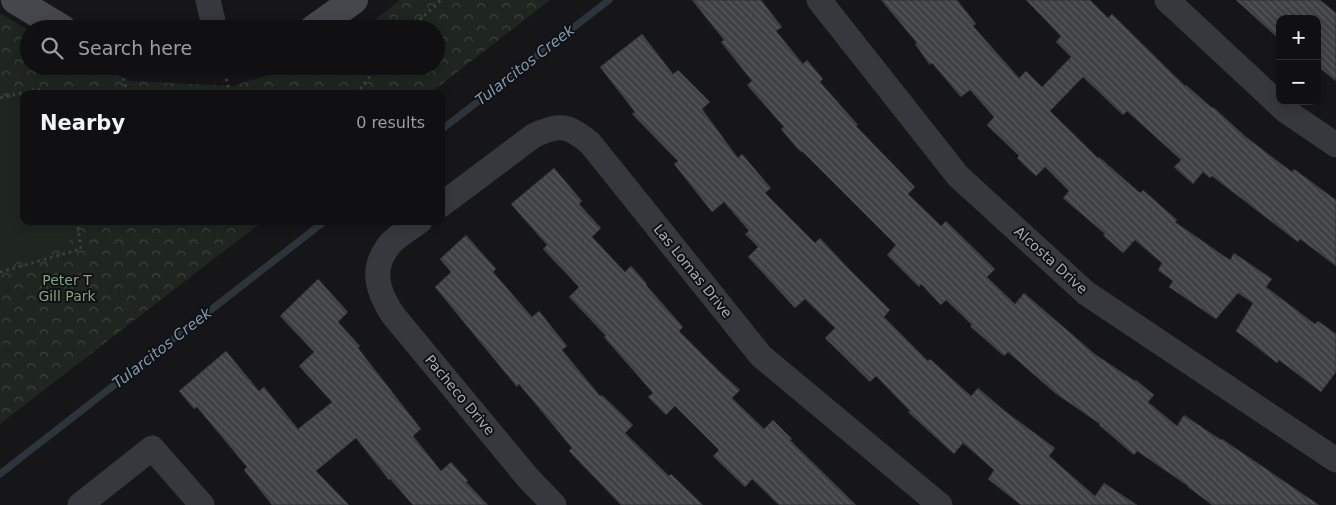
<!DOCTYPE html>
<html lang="en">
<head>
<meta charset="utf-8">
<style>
	body { margin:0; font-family:"DejaVu Sans",sans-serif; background:#1e1e20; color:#f1f3f6 }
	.controls { position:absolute; right:15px; top:15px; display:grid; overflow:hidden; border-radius:10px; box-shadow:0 2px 12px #0003 }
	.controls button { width:45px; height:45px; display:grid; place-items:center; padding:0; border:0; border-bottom:1px solid #303032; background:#101012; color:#f1f3f6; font:25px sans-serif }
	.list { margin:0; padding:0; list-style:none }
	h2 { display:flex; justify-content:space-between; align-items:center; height:65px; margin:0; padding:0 20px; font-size:21px }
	h2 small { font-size:16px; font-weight:400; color:#9c9d9f }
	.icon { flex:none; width:28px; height:28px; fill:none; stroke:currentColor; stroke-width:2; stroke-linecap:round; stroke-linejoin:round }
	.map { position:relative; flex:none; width:1336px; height:505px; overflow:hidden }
	.search { position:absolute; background:#101012; box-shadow:0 2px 12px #0003; left:20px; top:20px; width:425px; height:55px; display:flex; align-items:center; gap:12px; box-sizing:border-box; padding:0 18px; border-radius:28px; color:#9c9d9f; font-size:19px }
	.panel { position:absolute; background:#101012; box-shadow:0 2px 12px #0003; left:20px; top:90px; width:425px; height:135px; border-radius:10px }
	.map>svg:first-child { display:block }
	.forest { fill:url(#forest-crowns) }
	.pitch { fill:#1e261f }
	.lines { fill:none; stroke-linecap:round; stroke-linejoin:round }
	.stream { stroke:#2c353c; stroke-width:7 }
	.building { fill:url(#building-back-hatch); stroke:#303034 }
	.path { stroke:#3d3f44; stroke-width:3; stroke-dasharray:2.5 4; stroke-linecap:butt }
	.street { stroke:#37383d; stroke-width:25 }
	.secondary { stroke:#45474d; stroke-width:28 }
	.labels { text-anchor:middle; stroke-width:4; stroke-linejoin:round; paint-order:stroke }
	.street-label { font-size:14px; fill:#a8adb8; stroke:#111113 }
	.park-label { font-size:14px; fill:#7fa381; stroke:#111113 }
	.water-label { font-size:15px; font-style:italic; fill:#7f9bb3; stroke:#111113 }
</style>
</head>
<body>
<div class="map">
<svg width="1336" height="505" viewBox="0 0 1336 505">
	<defs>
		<pattern id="forest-crowns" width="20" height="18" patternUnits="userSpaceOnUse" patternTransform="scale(1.25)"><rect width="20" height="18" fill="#1e261f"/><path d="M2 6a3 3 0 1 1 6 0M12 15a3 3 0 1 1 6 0" fill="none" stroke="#3c433d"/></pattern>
		<pattern id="building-back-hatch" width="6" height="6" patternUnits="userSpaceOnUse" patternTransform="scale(1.25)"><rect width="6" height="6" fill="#404145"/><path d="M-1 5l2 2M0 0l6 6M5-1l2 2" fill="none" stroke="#595a5e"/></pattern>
	</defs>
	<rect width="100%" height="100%" fill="#161618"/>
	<polygon class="forest" points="400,0 550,0 429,94 24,94 24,221 263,221 0,424 0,13 29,31 29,66 98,66 131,81 233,86 297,66 436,66 436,29 363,29"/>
	<polygon class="pitch" points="24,98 24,221 67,221 71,238 64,248 0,266 0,104"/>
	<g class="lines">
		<g class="stream">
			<polyline points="441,130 609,0"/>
			<polyline points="0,474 325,221"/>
		</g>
	</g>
	<g class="building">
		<polygon points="692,0 761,0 782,27 776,31 803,64 807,60 823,79 820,82 858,125 856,126 915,187 908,194 941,226 946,221 995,269 987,277 1015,304 1024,293 1096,355 1135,381 1136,380 1154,395 1148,402 1177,426 1184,415 1221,440 1222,439 1319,505 1212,505 1188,487 1188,486 1137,451 1134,455 1099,425 1100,424 1055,393 1008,352 1004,356 970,326 972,325 946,300 941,305 921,284 919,287 887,255 896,245 802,151 801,152 796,147 781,129 784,127 747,85 752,81 721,42 724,40"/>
		<polygon points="881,0 957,0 976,24 973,26 1019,78 1026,71 1042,87 1071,57 1056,42 1061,36 1026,0 1090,0 1108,18 1112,14 1185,86 1186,85 1212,108 1213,107 1246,137 1292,172 1294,169 1336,200 1336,266 1300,239 1298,242 1212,176 1210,178 1203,172 1193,184 1174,167 1181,160 1127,111 1123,115 1083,77 1050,111 1098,158 1099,157 1140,193 1143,190 1177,220 1175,222 1230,260 1234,253 1272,279 1266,287 1315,324 1318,321 1336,334 1336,372 1321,392 1279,360 1277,363 1236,331 1253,303 1238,293 1216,319 1169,287 1173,281 1158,270 1162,263 1135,240 1123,253 1103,235 1105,234 1063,198 1069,191 1045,167 1036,176 1017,158 1019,156 987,125 994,117 970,90 961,97 932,63 930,65 915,44 917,43"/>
		<polygon points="1236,0 1320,0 1336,13 1336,81 1317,66 1317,19 1280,19 1280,40"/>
		<polygon points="642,34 673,74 678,70 710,102 702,109 738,158 742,154 771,188 765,193 815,243 820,238 848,268 890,310 884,317 928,361 930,359 971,396 978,388 1006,412 1055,448 1049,456 1095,496 1104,483 1137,505 1021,505 988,479 994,470 963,443 954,454 908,412 910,411 876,376 870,382 825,338 835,328 805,299 795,308 748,257 758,247 745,234 749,231 724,202 712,212 674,164 678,161 632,114 635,112 600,67"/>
		<polygon points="554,168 582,201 579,204 601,228 592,237 625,272 631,266 647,284 646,285 683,327 679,331 721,373 740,390 732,398 764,429 773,420 792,439 790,440 856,505 779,505 752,479 745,487 713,456 719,450 675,406 666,415 648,397 653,393 604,337 606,336 569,297 579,287 543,249 547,245 511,204"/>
		<polygon points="466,235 496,269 493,272 532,317 539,311 567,346 562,350 600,396 602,395 633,425 625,433 669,476 671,474 703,505 621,505 569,451 572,448 519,384 517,387 435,287 451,272 440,259"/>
		<polygon points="318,279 348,312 338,322 360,346 358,348 421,429 413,436 441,471 451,462 468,481 466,482 488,505 413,505 390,479 389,480 356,438 316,471 349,505 272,505 244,470 247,467 197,407 194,409 179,391 226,351 259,391 264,387 298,429 332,402 299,366 314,352 280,316"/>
	</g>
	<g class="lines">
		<g class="path">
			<polyline points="410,29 441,0"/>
			<polyline points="119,66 128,94"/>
			<polyline points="223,66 230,94"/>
			<polyline points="356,94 378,66"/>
			<polyline points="0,98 38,89 40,94"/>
			<polyline points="0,272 81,249 77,221"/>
		</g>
		<g class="street">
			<polyline points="208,0 215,29"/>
			<polyline points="819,0 958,176 1086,293 1336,460"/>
			<polyline points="1167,0 1286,111 1336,145"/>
			<path d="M441 205 533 136C559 123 568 125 590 143L761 356 940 505"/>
			<path d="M420 221C410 229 394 237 387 248 370 271 379 294 393 315L528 478 554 505"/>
			<polyline points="80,505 152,448 202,505"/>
		</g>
		<g class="secondary">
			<polyline points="15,0 63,29"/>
			<polyline points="313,29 354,0"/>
		</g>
	</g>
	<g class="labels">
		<g class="street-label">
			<text transform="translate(1051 260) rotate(42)" y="5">Alcosta Drive</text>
			<text transform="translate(693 271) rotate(51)" y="5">Las Lomas Drive</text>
			<text transform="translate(460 395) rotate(50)" y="5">Pacheco Drive</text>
		</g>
		<g class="park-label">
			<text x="67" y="285">Peter T<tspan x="67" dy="16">Gill Park</tspan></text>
		</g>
		<g class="water-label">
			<text transform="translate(525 65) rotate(-38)" y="5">Tularcitos Creek</text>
			<text transform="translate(162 348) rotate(-38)" y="5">Tularcitos Creek</text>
		</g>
	</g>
</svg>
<div class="controls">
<button>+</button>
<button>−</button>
</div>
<div class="search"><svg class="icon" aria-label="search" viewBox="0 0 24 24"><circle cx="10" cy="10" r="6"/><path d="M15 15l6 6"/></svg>Search here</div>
<section class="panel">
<h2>Nearby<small>0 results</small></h2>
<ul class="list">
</ul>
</section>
</div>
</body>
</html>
